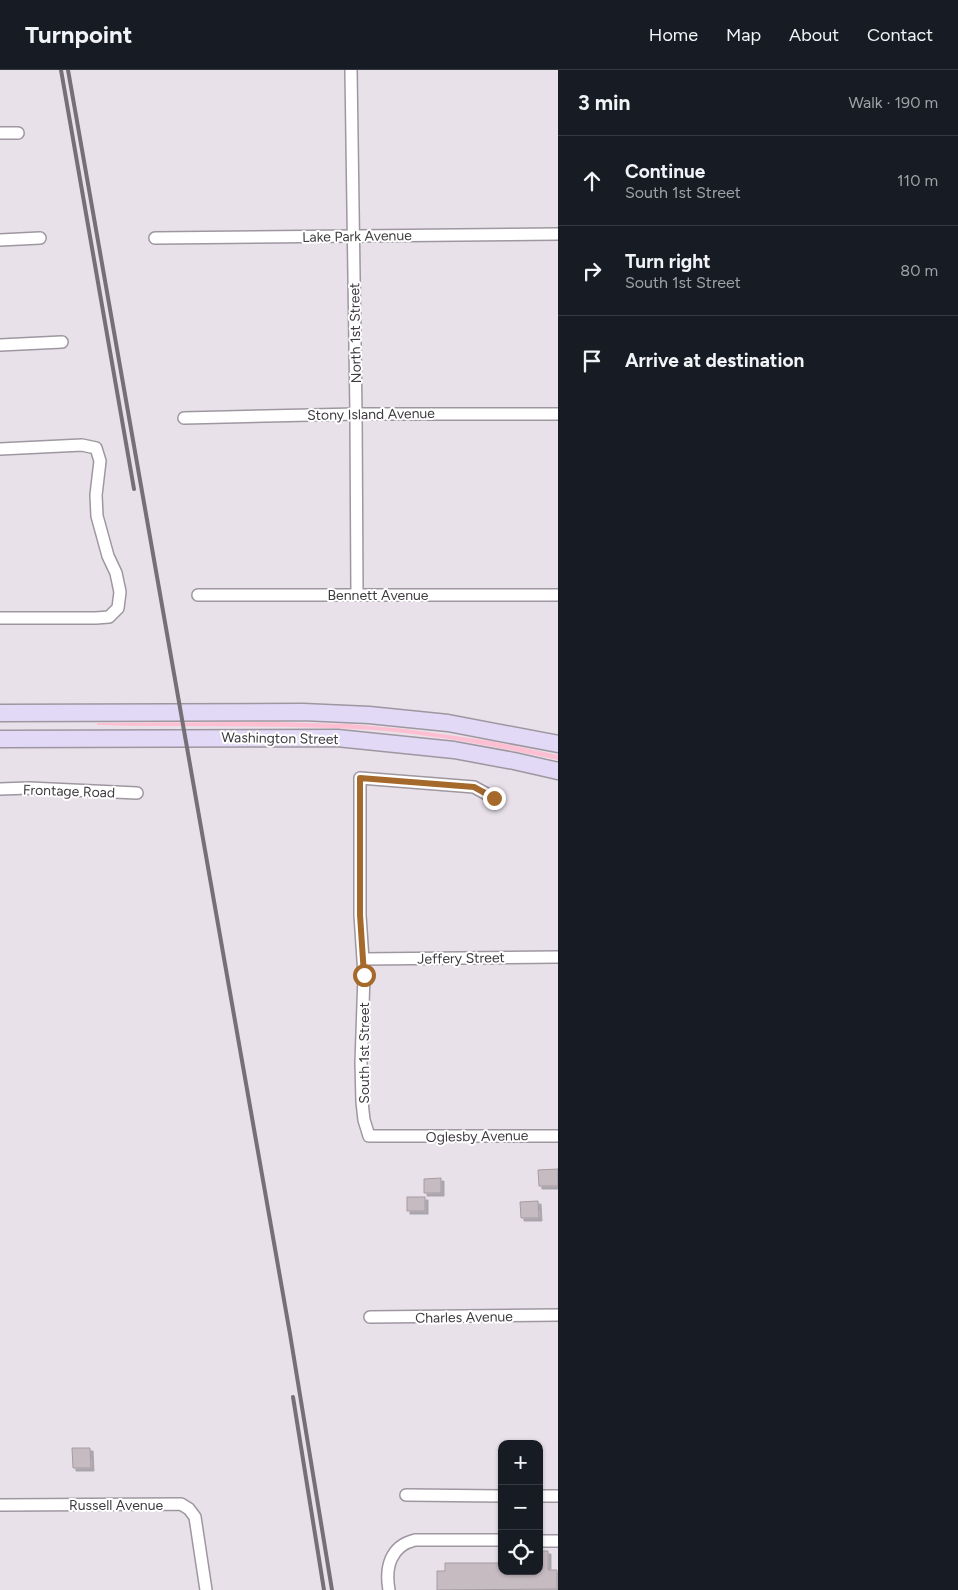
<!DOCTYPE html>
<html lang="en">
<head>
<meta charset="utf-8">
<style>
	body { margin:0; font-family:Figtree,sans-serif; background:#242831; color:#f1f3f6 }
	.controls { position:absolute; right:15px; bottom:15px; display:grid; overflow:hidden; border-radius:10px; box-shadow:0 1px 4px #0004 }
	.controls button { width:45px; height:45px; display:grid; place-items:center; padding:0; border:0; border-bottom:1px solid #363941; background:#171b24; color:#f1f3f6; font:25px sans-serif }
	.stop { position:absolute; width:15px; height:15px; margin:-11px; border:4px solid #a6692c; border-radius:50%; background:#fff }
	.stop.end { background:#a6692c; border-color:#fff; box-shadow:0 1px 5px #0008 }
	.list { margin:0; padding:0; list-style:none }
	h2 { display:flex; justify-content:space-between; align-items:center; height:65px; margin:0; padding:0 20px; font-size:21px }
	h2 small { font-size:16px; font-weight:400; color:#9ea1a6 }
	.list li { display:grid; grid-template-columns:32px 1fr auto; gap:15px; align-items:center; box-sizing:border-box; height:90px; padding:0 20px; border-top:1px solid #363941 }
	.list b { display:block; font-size:19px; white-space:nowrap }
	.list p { margin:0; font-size:16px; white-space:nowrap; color:#9ea1a6 }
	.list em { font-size:16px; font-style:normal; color:#9ea1a6 }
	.icon { flex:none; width:28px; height:28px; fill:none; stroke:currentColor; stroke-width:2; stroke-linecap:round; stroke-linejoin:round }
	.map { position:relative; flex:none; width:558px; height:1520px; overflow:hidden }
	header { display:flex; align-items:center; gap:30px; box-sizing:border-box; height:70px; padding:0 25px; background:#171b24; border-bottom:1px solid #363941 }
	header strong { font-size:24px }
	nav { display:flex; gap:28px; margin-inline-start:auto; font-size:18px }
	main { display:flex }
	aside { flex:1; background:#171b24 }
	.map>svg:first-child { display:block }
	.green { fill:#fdbfd1 }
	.building { fill:#c5bbc1; stroke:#a59ca2; filter:url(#shadow) }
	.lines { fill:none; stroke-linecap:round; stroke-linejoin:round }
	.minor-casing { stroke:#9e97a0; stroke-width:14 }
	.secondary-casing { stroke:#9e97a0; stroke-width:19 }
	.minor { stroke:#fff; stroke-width:11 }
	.secondary { stroke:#e1d9f5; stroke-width:16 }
	.rail { stroke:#747075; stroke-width:4 }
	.route { stroke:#a6692c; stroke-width:6 }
	.labels { text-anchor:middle; stroke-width:4; stroke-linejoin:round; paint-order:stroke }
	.street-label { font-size:14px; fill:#3e3b3f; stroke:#fff }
</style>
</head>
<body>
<header>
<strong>Turnpoint</strong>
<nav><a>Home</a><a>Map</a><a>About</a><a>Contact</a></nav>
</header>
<main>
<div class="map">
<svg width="558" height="1520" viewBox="0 0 558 1520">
	<defs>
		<filter id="shadow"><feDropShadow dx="3" dy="3" stdDeviation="0" flood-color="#0004"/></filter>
	</defs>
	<rect width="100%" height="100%" fill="#e8e1ea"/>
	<path class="green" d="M273 652 348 654 406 659 491 671 558 685V690C497 677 436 665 374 660 282 654 190 658 97 655V653Z"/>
	<g class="building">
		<polygon points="558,1099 558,1116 539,1116 538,1100"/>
		<polygon points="441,1108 441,1123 424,1123 424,1109"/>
		<rect x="407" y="1127" width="18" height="14"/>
		<polygon points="538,1131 539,1148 521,1148 520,1132"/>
		<polygon points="72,1378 90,1378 91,1398 73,1398"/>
		<polygon points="539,1481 548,1481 548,1500 557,1500 557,1519 437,1520 437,1501 445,1501 445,1493 502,1493 502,1501 539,1501"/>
	</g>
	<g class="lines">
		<defs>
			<g id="minor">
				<polyline points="351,0 356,344 357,525"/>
				<polyline points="0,63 18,63"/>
				<polyline points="155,168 558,164"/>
				<polyline points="0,170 40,168"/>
				<polyline points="0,275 62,272"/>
				<polyline points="184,348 356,344 558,344"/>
				<polyline points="0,379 82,375 96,378 100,391 96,425 97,446 108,486 116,503 120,522 118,538 109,547 96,548 0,548"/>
				<polyline points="198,525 558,525"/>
				<polyline points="0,719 29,718 137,723"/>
				<polyline points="494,728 474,717 360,708 360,845 364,905 361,993 362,1032 364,1050 369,1066 558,1066"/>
				<polyline points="364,889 558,887"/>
				<polyline points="370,1247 558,1245"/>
				<polyline points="406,1425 502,1426"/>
				<polyline points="539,1426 558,1426"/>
				<polyline points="0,1435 181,1434 189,1439 195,1447 206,1520"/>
				<polyline points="539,1471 558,1471"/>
				<path d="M389 1520C385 1498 390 1476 415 1470H502"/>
			</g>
			<g id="secondary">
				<polyline points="0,643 303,642 369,645 448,653 558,674"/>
				<polyline points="0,669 337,668 454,680 514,691 558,701"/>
			</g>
		</defs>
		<use href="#minor" class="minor-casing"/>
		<use href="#secondary" class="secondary-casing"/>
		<use href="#minor" class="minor"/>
		<use href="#secondary" class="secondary"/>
		<g class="rail">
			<polyline points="61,0 134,419"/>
			<polyline points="68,0 290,1264 332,1520"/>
			<polyline points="293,1327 324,1520"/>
		</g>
	</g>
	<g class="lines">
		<polyline class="route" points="364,905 360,845 360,708 474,717 494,728"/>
	</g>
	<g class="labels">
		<g class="street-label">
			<text transform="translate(357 166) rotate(-1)" y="5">Lake Park Avenue</text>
			<text transform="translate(355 263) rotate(-91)" y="5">North 1st Street</text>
			<text transform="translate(371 344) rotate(-1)" y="5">Stony Island Avenue</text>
			<text x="378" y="530">Bennett Avenue</text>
			<text transform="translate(280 668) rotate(1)" y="5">Washington Street</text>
			<text transform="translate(69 721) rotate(2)" y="5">Frontage Road</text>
			<text transform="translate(461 888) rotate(-1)" y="5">Jeffery Street</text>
			<text transform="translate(364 983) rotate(-90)" y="5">South 1st Street</text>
			<text transform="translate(477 1066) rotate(-1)" y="5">Oglesby Avenue</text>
			<text transform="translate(464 1247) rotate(-1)" y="5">Charles Avenue</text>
			<text x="116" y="1440">Russell Avenue</text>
		</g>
	</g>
</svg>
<div class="controls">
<button>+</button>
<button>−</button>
<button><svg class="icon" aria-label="locate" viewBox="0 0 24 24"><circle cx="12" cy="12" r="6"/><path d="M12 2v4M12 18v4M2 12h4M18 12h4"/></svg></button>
</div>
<div class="stop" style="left:364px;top:905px"></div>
<div class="stop end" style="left:494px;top:728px"></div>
</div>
<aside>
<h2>3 min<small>Walk · 190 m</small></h2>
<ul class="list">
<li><svg class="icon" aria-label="ahead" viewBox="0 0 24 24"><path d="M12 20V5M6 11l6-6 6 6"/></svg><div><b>Continue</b><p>South 1st Street</p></div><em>110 m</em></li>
<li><svg class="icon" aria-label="right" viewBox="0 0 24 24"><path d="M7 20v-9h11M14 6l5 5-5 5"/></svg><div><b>Turn right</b><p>South 1st Street</p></div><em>80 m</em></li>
<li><svg class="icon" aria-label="arrive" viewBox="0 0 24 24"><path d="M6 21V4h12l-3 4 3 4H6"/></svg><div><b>Arrive at destination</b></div></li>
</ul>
</aside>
</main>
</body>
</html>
